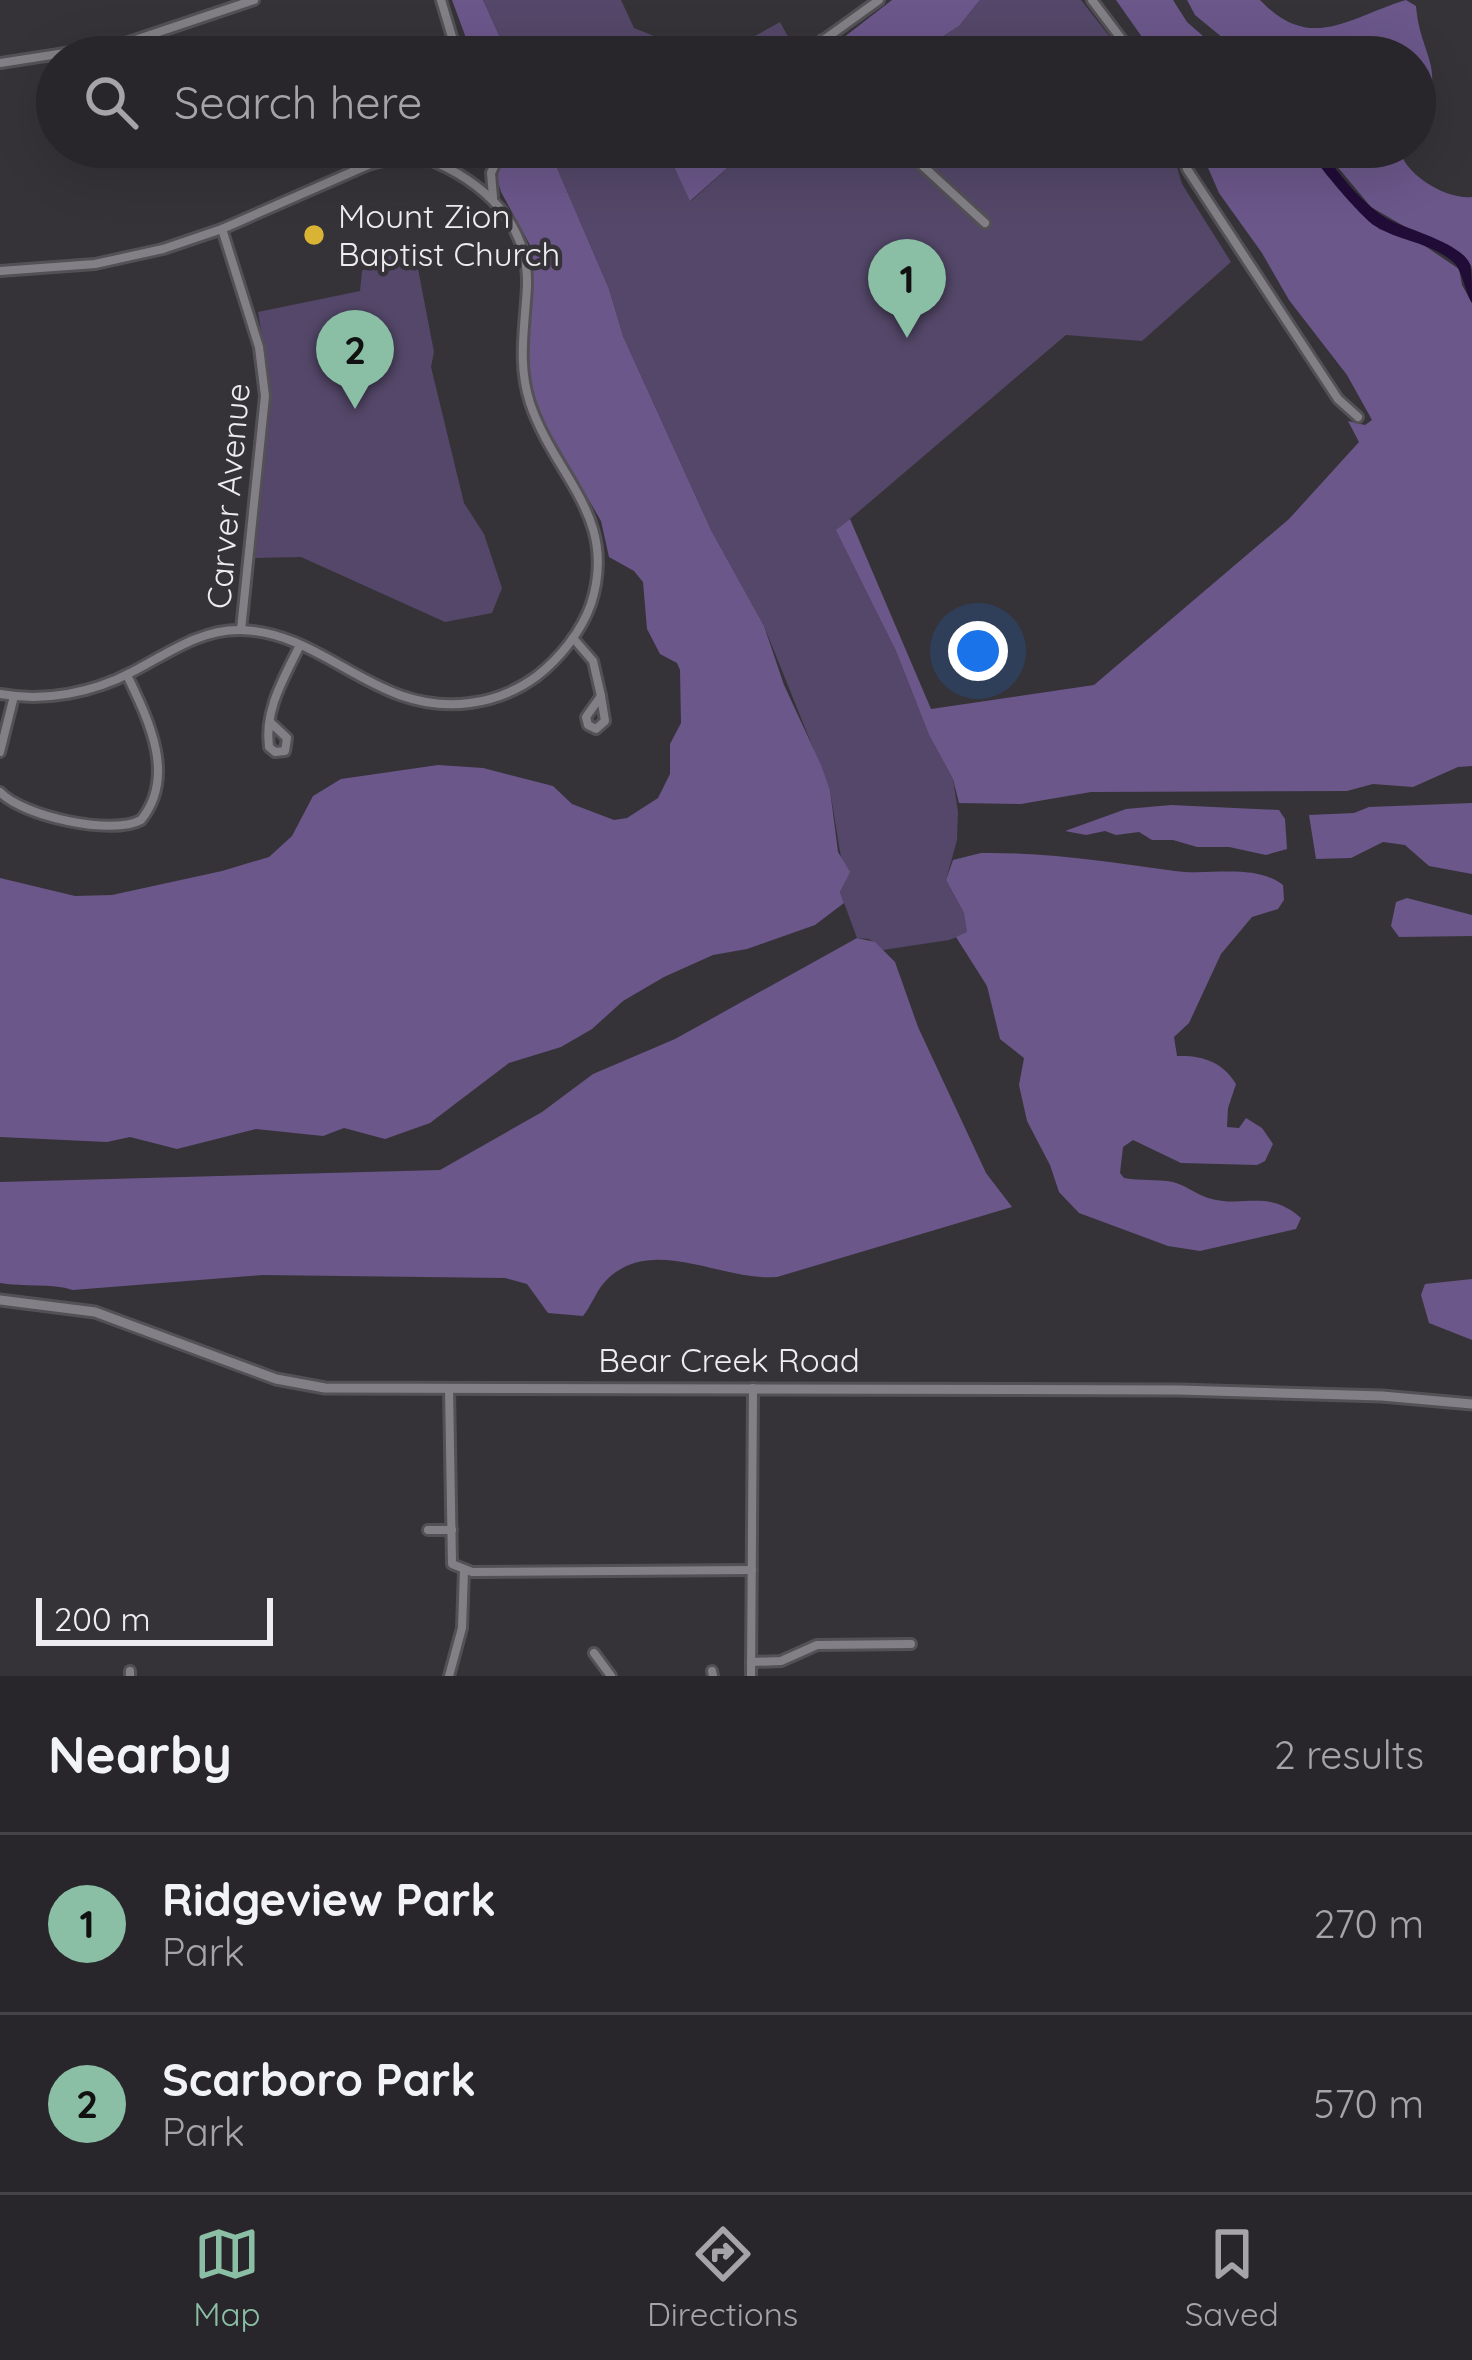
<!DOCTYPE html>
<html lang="en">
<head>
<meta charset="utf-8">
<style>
	body { margin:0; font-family:Quicksand,sans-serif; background:#302e32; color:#f1f3f6 }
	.scale { position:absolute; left:36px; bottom:30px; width:237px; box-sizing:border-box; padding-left:12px; border:6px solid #edecef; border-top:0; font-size:33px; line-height:42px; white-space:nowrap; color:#edecef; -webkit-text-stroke:9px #353338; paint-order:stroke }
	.you { position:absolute; left:978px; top:651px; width:42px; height:42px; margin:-30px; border:9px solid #fff; border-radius:50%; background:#1a73e8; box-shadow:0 0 0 18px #1a73e833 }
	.badge { display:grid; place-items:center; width:78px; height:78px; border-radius:50%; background:#8abfa5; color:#111; font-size:39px; font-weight:700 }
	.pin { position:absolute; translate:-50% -99px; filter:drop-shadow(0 3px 6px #0008) }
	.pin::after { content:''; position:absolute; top:63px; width:42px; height:36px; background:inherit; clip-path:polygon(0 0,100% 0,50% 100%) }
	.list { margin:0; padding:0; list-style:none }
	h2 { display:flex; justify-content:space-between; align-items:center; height:156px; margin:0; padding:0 48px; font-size:51px }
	h2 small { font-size:39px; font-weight:400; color:#a5a5a8 }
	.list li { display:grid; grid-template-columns:78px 1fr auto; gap:36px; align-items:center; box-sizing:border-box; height:180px; padding:0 48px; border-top:3px solid #444347 }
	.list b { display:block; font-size:45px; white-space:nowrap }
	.list p { margin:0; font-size:39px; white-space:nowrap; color:#a5a5a8 }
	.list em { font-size:39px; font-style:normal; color:#a5a5a8 }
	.icon { flex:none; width:66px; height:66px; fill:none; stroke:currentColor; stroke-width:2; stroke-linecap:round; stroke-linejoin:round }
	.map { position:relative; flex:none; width:1472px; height:1676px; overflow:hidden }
	.search { position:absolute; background:#28262a; box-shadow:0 12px 48px #0002; left:36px; right:36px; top:36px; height:132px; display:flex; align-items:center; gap:30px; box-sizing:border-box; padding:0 42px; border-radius:66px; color:#a5a5a8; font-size:45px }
	.sheet { height:516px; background:#28262a }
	nav { display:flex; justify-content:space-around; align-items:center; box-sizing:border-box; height:168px; border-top:3px solid #444347; background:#28262a; font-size:33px; color:#a5a5a8 }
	nav a { display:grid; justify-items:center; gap:6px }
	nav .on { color:#8abfa5 }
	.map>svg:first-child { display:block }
	.green { fill:#544769 }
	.forest { fill:#6b578a }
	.water { fill:#210c38 }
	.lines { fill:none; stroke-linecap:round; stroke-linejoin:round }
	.minor-casing { stroke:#535155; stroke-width:14 }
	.tertiary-casing { stroke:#535155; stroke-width:15 }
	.minor { stroke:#828086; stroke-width:8 }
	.tertiary { stroke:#828086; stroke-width:9 }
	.poi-dot { fill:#d9b334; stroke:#353338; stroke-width:4.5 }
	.labels { text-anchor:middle; stroke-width:9; stroke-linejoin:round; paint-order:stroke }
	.poi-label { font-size:33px; fill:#edecef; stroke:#353338; text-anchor:start }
	.street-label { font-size:33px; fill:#edecef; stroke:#353338 }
</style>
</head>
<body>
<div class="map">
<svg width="1472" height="1676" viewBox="0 0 1472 1676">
	<rect width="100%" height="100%" fill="#353338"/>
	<g class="green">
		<polygon points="483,0 621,0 634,28 706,57 509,57"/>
		<polygon points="980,0 1081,0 1126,57 911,57 959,26"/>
		<polygon points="780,22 791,42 786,57 717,57"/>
		<polygon points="548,147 665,147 691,201 751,147 1171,147 1182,184 1231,262 1142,341 1066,335 837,530 896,651 929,735 953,779 958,812 957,840 946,880 964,913 968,933 949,940 883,950 869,939 857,938 840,892 845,882 830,790 764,626 711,530 623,336 609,289"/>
		<polygon points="414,248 434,352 431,367 464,503 484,534 502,588 492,613 445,622 301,557 255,558 267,440 269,379 258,312 360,291 362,271 389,251"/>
	</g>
	<g class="forest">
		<polygon points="452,0 483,0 509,57 473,57"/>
		<polygon points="892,0 980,0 959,26 911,57 845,57 839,41"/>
		<polygon points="1116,0 1173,0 1187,22 1227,57 1156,57"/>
		<path d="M1187 0H1260C1311 53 1347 18 1406 0L1416 6C1420 58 1451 70 1415 122V57H1246L1195 15Z"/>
		<polygon points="478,147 548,147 609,289 623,336 711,530 764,626 784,685 821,765 830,790 838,852 850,872 840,892 844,903 815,925 747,949 713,955 664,977 623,1001 592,1029 561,1047 509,1063 430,1123 385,1139 344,1128 323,1136 256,1129 177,1149 130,1137 107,1142 0,1137 0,878 75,896 112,895 222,871 269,857 292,836 313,796 341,779 438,765 483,768 553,786 572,804 614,820 627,818 658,798 670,774 670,744 681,723 680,670 677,663 660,654 647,629 643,582 634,571 609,557 601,521 536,409 526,363 533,280 530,245 501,192 494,168"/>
		<polygon points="665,147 751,147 690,201"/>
		<polygon points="1199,147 1307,147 1312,157 1379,229 1419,242 1459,269 1462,285 1472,303 1472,766 1458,767 1413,787 1373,784 1347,791 1091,792 1021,804 959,803 953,779 929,735 896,651 836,530 850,519 931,709 1094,685 1289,519 1359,442 1348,421 1365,425 1372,420 1347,375 1289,300 1262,253 1219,193"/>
		<path d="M1321 147H1399C1403 174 1446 200 1472 197V270L1471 265 1371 207Z"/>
		<polygon points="1472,803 1472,874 1429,866 1405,845 1383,842 1351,858 1316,859 1309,815 1354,813 1369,807"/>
		<polygon points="1171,805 1279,810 1285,819 1287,849 1266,855 1229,847 1197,847 1173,840 1152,840 1139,832 1116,835 1105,831 1086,835 1065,831 1126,809"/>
		<path d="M981 853C1046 852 1110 862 1175 871 1208 876 1255 863 1283 885L1284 900 1278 909 1252 917 1221 954 1189 1023 1174 1037 1177 1056C1202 1055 1223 1062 1236 1084L1228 1108 1227 1127 1239 1128 1246 1118 1262 1128 1273 1144 1265 1161 1257 1165 1181 1163 1133 1140 1123 1147 1120 1173 1124 1178C1140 1181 1157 1179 1173 1182 1185 1185 1196 1194 1208 1198 1244 1209 1267 1188 1301 1218L1296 1229 1200 1251 1168 1246 1079 1213 1059 1192 1050 1165 1027 1121 1019 1085 1024 1058 1000 1039 987 986 956 937 967 932 964 913 946 880 953 860Z"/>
		<polygon points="1407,898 1472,915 1472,936 1399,937 1391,926 1396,902"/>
		<path d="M857 938 875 942 895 962 918 1027 986 1173 1012 1207 777 1277C721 1282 648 1231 603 1284 595 1294 591 1306 583 1316L548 1313 527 1284 505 1278 262 1275 73 1290C51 1283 24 1287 0 1283V1182L440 1170 542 1112 593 1074 675 1039Z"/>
		<polygon points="1472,1279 1472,1340 1429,1323 1421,1295 1425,1284"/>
	</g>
	<path class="water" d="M1307 147H1321C1335 171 1362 203 1386 218 1407 230 1460 242 1470 264 1472 274 1472 292 1472 303 1464 290 1463 270 1452 261 1429 242 1399 241 1375 226 1362 218 1314 162 1307 147Z"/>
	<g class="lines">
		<defs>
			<g id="minor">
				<polyline points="441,0 458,57"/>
				<polyline points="1092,0 1135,57"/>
				<polyline points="822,40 834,57"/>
				<polyline points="800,57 879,0"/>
				<polyline points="0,63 123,44 254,0"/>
				<polyline points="902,147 985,223"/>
				<polyline points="1181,147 1187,169 1338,399 1358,417"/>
				<polyline points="493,197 491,173 503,147"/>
				<polyline points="222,229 259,347 265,396 241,630"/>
				<polyline points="0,271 95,264 163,249 222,229 368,165 433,147"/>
				<polyline points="573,638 593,661 601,696"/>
				<path d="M0 694C45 702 92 693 132 672 167 654 200 629 241 630 326 632 376 716 470 703 494 700 518 690 537 676 560 658 581 632 591 604 619 517 555 477 530 403 517 363 525 327 527 286 529 215 472 173 411 153L424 147"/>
				<polygon points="601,696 605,721 596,729 588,725 586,717"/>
				<path d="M270 722 287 738 285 751 275 752 269 747C264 710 284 678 300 645"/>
				<polyline points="0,752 14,696"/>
				<path d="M0 792C22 816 112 836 141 820 177 776 148 719 127 675"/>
				<polyline points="449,1388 452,1564 472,1572 752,1570"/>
				<polyline points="428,1530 452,1530"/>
				<polyline points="594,1653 611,1676"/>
				<polyline points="751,1662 781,1661 817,1645 911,1644"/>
				<polyline points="130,1671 130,1676"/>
				<polyline points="712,1671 713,1676"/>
				<polyline points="449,1676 462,1628 464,1570"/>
				<polyline points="751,1676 753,1388"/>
			</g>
			<polyline id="tertiary" points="0,1300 95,1312 276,1379 325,1388 1179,1390 1382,1396 1472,1404"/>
		</defs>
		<use href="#minor" class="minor-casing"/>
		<use href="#tertiary" class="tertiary-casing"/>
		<use href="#minor" class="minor"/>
		<use href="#tertiary" class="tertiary"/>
	</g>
	<circle class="poi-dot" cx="314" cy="235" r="12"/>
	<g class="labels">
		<g class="poi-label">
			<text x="338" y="228">Mount Zion<tspan x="338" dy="38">Baptist Church</tspan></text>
		</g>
		<g class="street-label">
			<text transform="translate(228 496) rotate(-85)" y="12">Carver Avenue</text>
			<text x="729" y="1372">Bear Creek Road</text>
		</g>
	</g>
</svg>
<div class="scale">200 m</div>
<div class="you"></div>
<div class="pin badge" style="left:907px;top:338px">1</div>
<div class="pin badge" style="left:355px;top:409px">2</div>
<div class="search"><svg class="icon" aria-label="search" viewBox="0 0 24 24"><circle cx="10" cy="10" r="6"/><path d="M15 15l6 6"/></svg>Search here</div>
</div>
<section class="sheet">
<h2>Nearby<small>2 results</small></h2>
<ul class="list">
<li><span class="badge">1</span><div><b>Ridgeview Park</b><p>Park</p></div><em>270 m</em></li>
<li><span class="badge">2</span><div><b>Scarboro Park</b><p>Park</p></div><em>570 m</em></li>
</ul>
</section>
<nav>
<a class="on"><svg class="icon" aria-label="map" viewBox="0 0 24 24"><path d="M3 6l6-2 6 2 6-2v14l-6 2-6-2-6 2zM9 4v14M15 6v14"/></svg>Map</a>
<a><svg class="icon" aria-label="directions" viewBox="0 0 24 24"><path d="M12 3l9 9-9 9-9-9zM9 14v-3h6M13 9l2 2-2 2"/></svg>Directions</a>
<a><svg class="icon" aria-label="saved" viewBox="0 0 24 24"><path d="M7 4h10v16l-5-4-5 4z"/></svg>Saved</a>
</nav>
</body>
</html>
